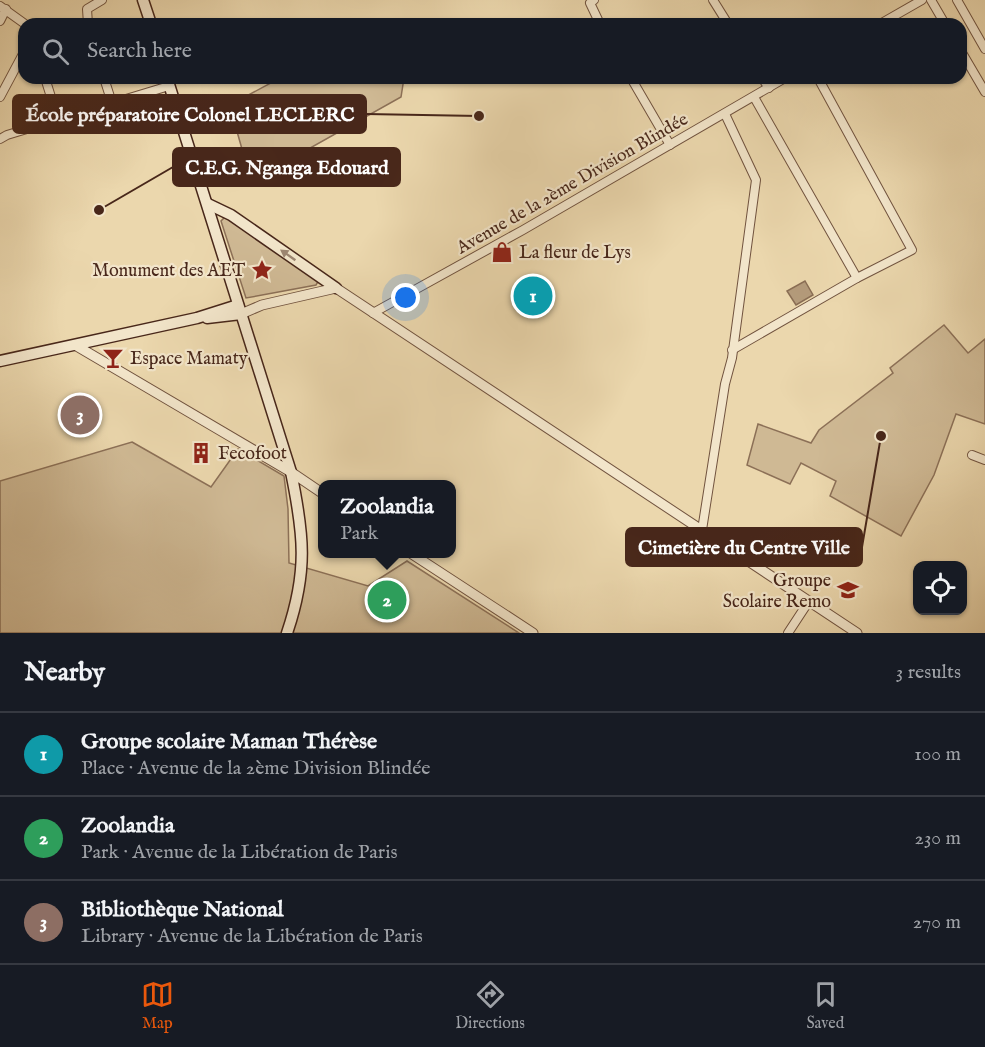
<!DOCTYPE html>
<html lang="en">
<head>
<meta charset="utf-8">
<style>
	body { margin:0; font-family:"IM FELL English",serif; background:#20242c; color:#f1f3f6 }
	.controls { position:absolute; right:18px; bottom:18px; display:grid; overflow:hidden; border-radius:12px; box-shadow:0 2px 4px #0004 }
	.controls button { width:54px; height:54px; display:grid; place-items:center; padding:0; border:0; border-bottom:2px solid #363941; background:#171b24; color:#f1f3f6; font:30px sans-serif }
	.you { position:absolute; left:406px; top:298px; width:21px; height:21px; margin:-15px; border:4px solid #fff; border-radius:50%; background:#1a73e8; box-shadow:0 0 0 9px #1a73e833 }
	.badge { display:grid; place-items:center; width:39px; height:39px; border-radius:50%; background:#ea580c; color:#fff; font-size:20px; font-weight:700 }
	.pin { position:absolute; translate:-50% -50%; border:3px solid #fff; box-shadow:0 2px 6px #0006 }
	.popup { position:absolute; left:318px; top:480px; width:138px; height:78px; box-sizing:border-box; display:grid; place-content:center; border-radius:12px; background:#171b24; filter:drop-shadow(0 2px 4px #0005); font-size:20px; white-space:nowrap; color:#9ea1a6 }
	.popup b { font-size:22px; color:#f1f3f6 }
	.popup::after { content:''; position:absolute; left:50%; top:100%; margin-left:-12px; border:12px solid transparent; border-top-color:#171b24 }
	.list { margin:0; padding:0; list-style:none }
	h2 { display:flex; justify-content:space-between; align-items:center; height:78px; margin:0; padding:0 24px; font-size:26px }
	h2 small { font-size:20px; font-weight:400; color:#9ea1a6 }
	.list li { display:grid; grid-template-columns:39px 1fr auto; gap:18px; align-items:center; box-sizing:border-box; height:84px; padding:0 24px; border-top:2px solid #363941 }
	.list b { display:block; font-size:22px; white-space:nowrap }
	.list p { margin:0; font-size:20px; white-space:nowrap; color:#9ea1a6 }
	.list em { font-size:20px; font-style:normal; color:#9ea1a6 }
	.icon { flex:none; width:33px; height:33px; fill:none; stroke:currentColor; stroke-width:2; stroke-linecap:round; stroke-linejoin:round }
	.map { position:relative; flex:none; width:985px; height:633px; overflow:hidden }
	.search { position:absolute; background:#171b24; box-shadow:0 2px 4px #0004; left:18px; right:18px; top:18px; height:66px; display:flex; align-items:center; gap:15px; box-sizing:border-box; padding:0 21px; border-radius:18px; color:#9ea1a6; font-size:22px }
	.sheet { height:330px; background:#171b24 }
	nav { display:flex; justify-content:space-around; align-items:center; box-sizing:border-box; height:84px; border-top:2px solid #363941; background:#171b24; font-size:16px; color:#9ea1a6 }
	nav a { display:grid; justify-items:center; gap:3px }
	nav .on { color:#ea580c }
	.map>svg:first-child { display:block }
	.green { fill:#cfb994; stroke:#8c7057; stroke-width:1.5 }
	.water { fill:#b49b7b; stroke:#896d54; stroke-width:1.5 }
	.lines { fill:none; stroke-linecap:round; stroke-linejoin:round }
	.minor-casing { stroke:#71533f; stroke-width:10 }
	.tertiary-casing { stroke:#71533f; stroke-width:11 }
	.secondary-casing { stroke:#48271a; stroke-width:13 }
	.minor { stroke:#f2e5ca; stroke-width:8 }
	.tertiary { stroke:#f2e5ca; stroke-width:9 }
	.secondary { stroke:#f2e5ca; stroke-width:10 }
	.oneway { fill:#9d8672 }
	.labels { text-anchor:middle; stroke-width:4.5; stroke-linejoin:round; paint-order:stroke }
	.street-label { font-size:18px; fill:#48271a; stroke:#f2e5ca }
	.poi-label { font-size:18px; fill:#48271a; stroke:#f2e5ca; text-anchor:start }
	.leader { fill:none; stroke:#48271a; stroke-width:2 }
	.callout-dot { fill:#48271a; stroke:#f2e5ca; stroke-width:2 }
	.callout { fill:#48271a; stroke:#48271a; stroke-width:2 }
	.callout-label { font-size:20px; text-anchor:middle; font-weight:bold; fill:#fff }
</style>
</head>
<body>
<div class="map">
<svg width="985" height="633" viewBox="0 0 985 633">
	<rect width="100%" height="100%" fill="#ebd7ad"/>
	<filter id="stains"><feTurbulence type="fractalNoise" baseFrequency=".00333" numOctaves="4"/><feColorMatrix values="0 0 0 0 .2 0 0 0 0 .09 0 0 0 0 .02 0 0 0 .5 -.17"/></filter>
	<radialGradient id="worn" r=".72"><stop offset=".6" stop-color="#630" stop-opacity="0"/><stop offset="1" stop-color="#630" stop-opacity=".3"/></radialGradient>
	<g class="green">
		<polygon points="280,78 404,78 401,97 280,165 257,164 242,149 234,121 241,99"/>
		<polygon points="225,217 319,280 316,285 246,298 221,221"/>
		<polygon points="944,325 968,353 985,339 985,424 956,414 934,475 901,536 830,496 836,481 801,463 790,484 747,465 758,424 811,443 819,430 893,373 890,368"/>
		<polygon points="132,442 211,487 238,449 284,476 288,509 289,563 368,586 407,561 519,633 0,633 0,481"/>
	</g>
	<polygon class="water" points="805,281 813,295 796,305 787,291"/>
	<g class="lines">
		<defs>
			<g id="minor">
				<polyline points="594,0 590,3 600,24"/>
				<polyline points="713,0 728,24"/>
				<polyline points="931,0 945,24"/>
				<polyline points="957,0 985,49"/>
				<polyline points="0,6 25,24"/>
				<polyline points="0,21 6,9"/>
				<polyline points="88,24 87,9 102,0"/>
				<polyline points="880,24 922,0"/>
				<polyline points="961,51 985,92"/>
				<polyline points="45,78 58,119"/>
				<polyline points="104,78 112,103"/>
				<polyline points="631,78 670,145"/>
				<polyline points="762,78 769,88"/>
				<polyline points="0,97 24,52"/>
				<polyline points="754,97 857,278"/>
				<polyline points="0,139 7,135 169,86"/>
				<polyline points="373,313 523,230 785,78"/>
				<polyline points="732,350 857,278 912,250 818,78"/>
				<polyline points="972,455 985,460"/>
				<polyline points="702,530 725,384 732,358 756,180 725,114"/>
				<polyline points="788,633 809,601"/>
			</g>
			<g id="tertiary">
				<polyline points="241,314 262,305 336,288 857,633"/>
				<polyline points="75,345 291,472 322,493"/>
				<polyline points="412,554 533,633"/>
			</g>
			<g id="secondary">
				<polyline points="143,0 151,24"/>
				<path d="M167 78 291 472C304 535 308 571 287 633"/>
				<polyline points="208,204 231,215 336,288"/>
				<polyline points="207,318 241,314"/>
				<polyline points="0,361 197,318 238,305"/>
			</g>
		</defs>
		<use href="#minor" class="minor-casing"/>
		<use href="#tertiary" class="tertiary-casing"/>
		<use href="#secondary" class="secondary-casing"/>
		<use href="#minor" class="minor"/>
		<use href="#tertiary" class="tertiary"/>
		<use href="#secondary" class="secondary"/>
	</g>
	<defs><path id="oneway-solid" d="M-6-.8H1V-3.2L6.5 0L1 3.2V.8H-6Z" transform="scale(1.5)"/></defs>
	<use class="oneway" href="#oneway-solid" transform="translate(288 255) rotate(-145)"/>
	<defs>
		<symbol id="shop-bare" viewBox="-9 -9 18 18"><path d="M-5-2.5h2.3a2.7 3.5 0 0 1 5.4 0H5L5.5 6h-11ZM-1.5-2.5h3a1.5 2.3 0 0 0-3 0Z" fill="#8f2418" stroke="#f2e5ca" stroke-width="2.5" paint-order="stroke"/></symbol>
		<symbol id="sight-bare" viewBox="-9 -9 18 18"><path d="M0-6L1.8-2.2L6-1.7L2.9 1.2L3.7 5.4L0 3.3L-3.7 5.4L-2.9 1.2L-6-1.7L-1.8-2.2Z" fill="#8f2418" stroke="#f2e5ca" stroke-width="2.5" paint-order="stroke"/></symbol>
		<symbol id="bar-bare" viewBox="-9 -9 18 18"><path d="M-6-5H6L.8 .8V4.5H3.5V6h-7V4.5H-.8V.8Z" fill="#8f2418" stroke="#f2e5ca" stroke-width="2.5" paint-order="stroke"/></symbol>
		<symbol id="building-bare" viewBox="-9 -9 18 18"><path d="M-4-6H4V6H1V3H-1V6H-4ZM-2.5-4.3h1.7v1.8h-1.7ZM.8-4.3h1.7v1.8H.8ZM-2.5-1h1.7V.8h-1.7ZM.8-1h1.7V.8H.8Z" fill="#8f2418" stroke="#f2e5ca" stroke-width="2.5" paint-order="stroke"/></symbol>
		<symbol id="school-bare" viewBox="-9 -9 18 18"><path d="M0-5L7-2L0 1L-7-2ZM-4 1L0 2.5L4 1V4Q0 6-4 4Z" fill="#8f2418" stroke="#f2e5ca" stroke-width="2.5" paint-order="stroke"/></symbol>
	</defs>
	<g fill-rule="evenodd">
		<use href="#shop-bare" x="487" y="237" width="30" height="30"/>
		<use href="#sight-bare" x="247" y="255" width="30" height="30"/>
		<use href="#bar-bare" x="98" y="343" width="30" height="30"/>
		<use href="#building-bare" x="186" y="438" width="30" height="30"/>
		<use href="#school-bare" x="833" y="575" width="30" height="30"/>
	</g>
	<g class="labels">
		<g class="street-label">
			<text transform="translate(572 183) rotate(-30)" y="6">Avenue de la 2ème Division Blindée</text>
		</g>
		<g class="poi-label">
			<text x="519" y="258">La fleur de Lys</text>
			<text x="245" y="276" text-anchor="end">Monument des AET</text>
			<text x="130" y="364">Espace Mamaty</text>
			<text x="218" y="459">Fecofoot</text>
			<text x="831" y="586" text-anchor="end">Groupe<tspan x="831" dy="21">Scolaire Remo</tspan></text>
		</g>
	</g>
	<path class="leader" d="M479 116L366 114M99 210L173 167M881 436L862 547"/>
	<g class="callout-dot">
		<circle cx="479" cy="116" r="6"/>
		<circle cx="99" cy="210" r="6"/>
		<circle cx="881" cy="436" r="6"/>
	</g>
	<g class="callout">
		<rect x="13" y="95" width="353" height="38" rx="6"/>
		<rect x="173" y="148" width="227" height="38" rx="6"/>
		<rect x="626" y="528" width="236" height="38" rx="6"/>
	</g>
	<g class="callout-label">
		<text x="190" y="121">École préparatoire Colonel LECLERC</text>
		<text x="287" y="174">C.E.G. Nganga Edouard</text>
		<text x="744" y="554">Cimetière du Centre Ville</text>
	</g>
	<rect width="100%" height="100%" filter="url(#stains)"/>
	<rect width="100%" height="100%" fill="url(#worn)"/>
</svg>
<div class="controls">
<button><svg class="icon" aria-label="locate" viewBox="0 0 24 24"><circle cx="12" cy="12" r="6"/><path d="M12 2v4M12 18v4M2 12h4M18 12h4"/></svg></button>
</div>
<div class="you"></div>
<div class="pin badge" style="left:533px;top:296px;background:#0f9aa8">1</div>
<div class="pin badge" style="left:387px;top:600px;background:#2e9e5b">2</div>
<div class="popup"><b>Zoolandia</b>Park</div>
<div class="pin badge" style="left:80px;top:415px;background:#8d6e63">3</div>
<div class="search"><svg class="icon" aria-label="search" viewBox="0 0 24 24"><circle cx="10" cy="10" r="6"/><path d="M15 15l6 6"/></svg>Search here</div>
</div>
<section class="sheet">
<h2>Nearby<small>3 results</small></h2>
<ul class="list">
<li><span class="badge" style="background:#0f9aa8">1</span><div><b>Groupe scolaire Maman Thérèse</b><p>Place · Avenue de la 2ème Division Blindée</p></div><em>100 m</em></li>
<li><span class="badge" style="background:#2e9e5b">2</span><div><b>Zoolandia</b><p>Park · Avenue de la Libération de Paris</p></div><em>230 m</em></li>
<li><span class="badge" style="background:#8d6e63">3</span><div><b>Bibliothèque National</b><p>Library · Avenue de la Libération de Paris</p></div><em>270 m</em></li>
</ul>
</section>
<nav>
<a class="on"><svg class="icon" aria-label="map" viewBox="0 0 24 24"><path d="M3 6l6-2 6 2 6-2v14l-6 2-6-2-6 2zM9 4v14M15 6v14"/></svg>Map</a>
<a><svg class="icon" aria-label="directions" viewBox="0 0 24 24"><path d="M12 3l9 9-9 9-9-9zM9 14v-3h6M13 9l2 2-2 2"/></svg>Directions</a>
<a><svg class="icon" aria-label="saved" viewBox="0 0 24 24"><path d="M7 4h10v16l-5-4-5 4z"/></svg>Saved</a>
</nav>
</body>
</html>
